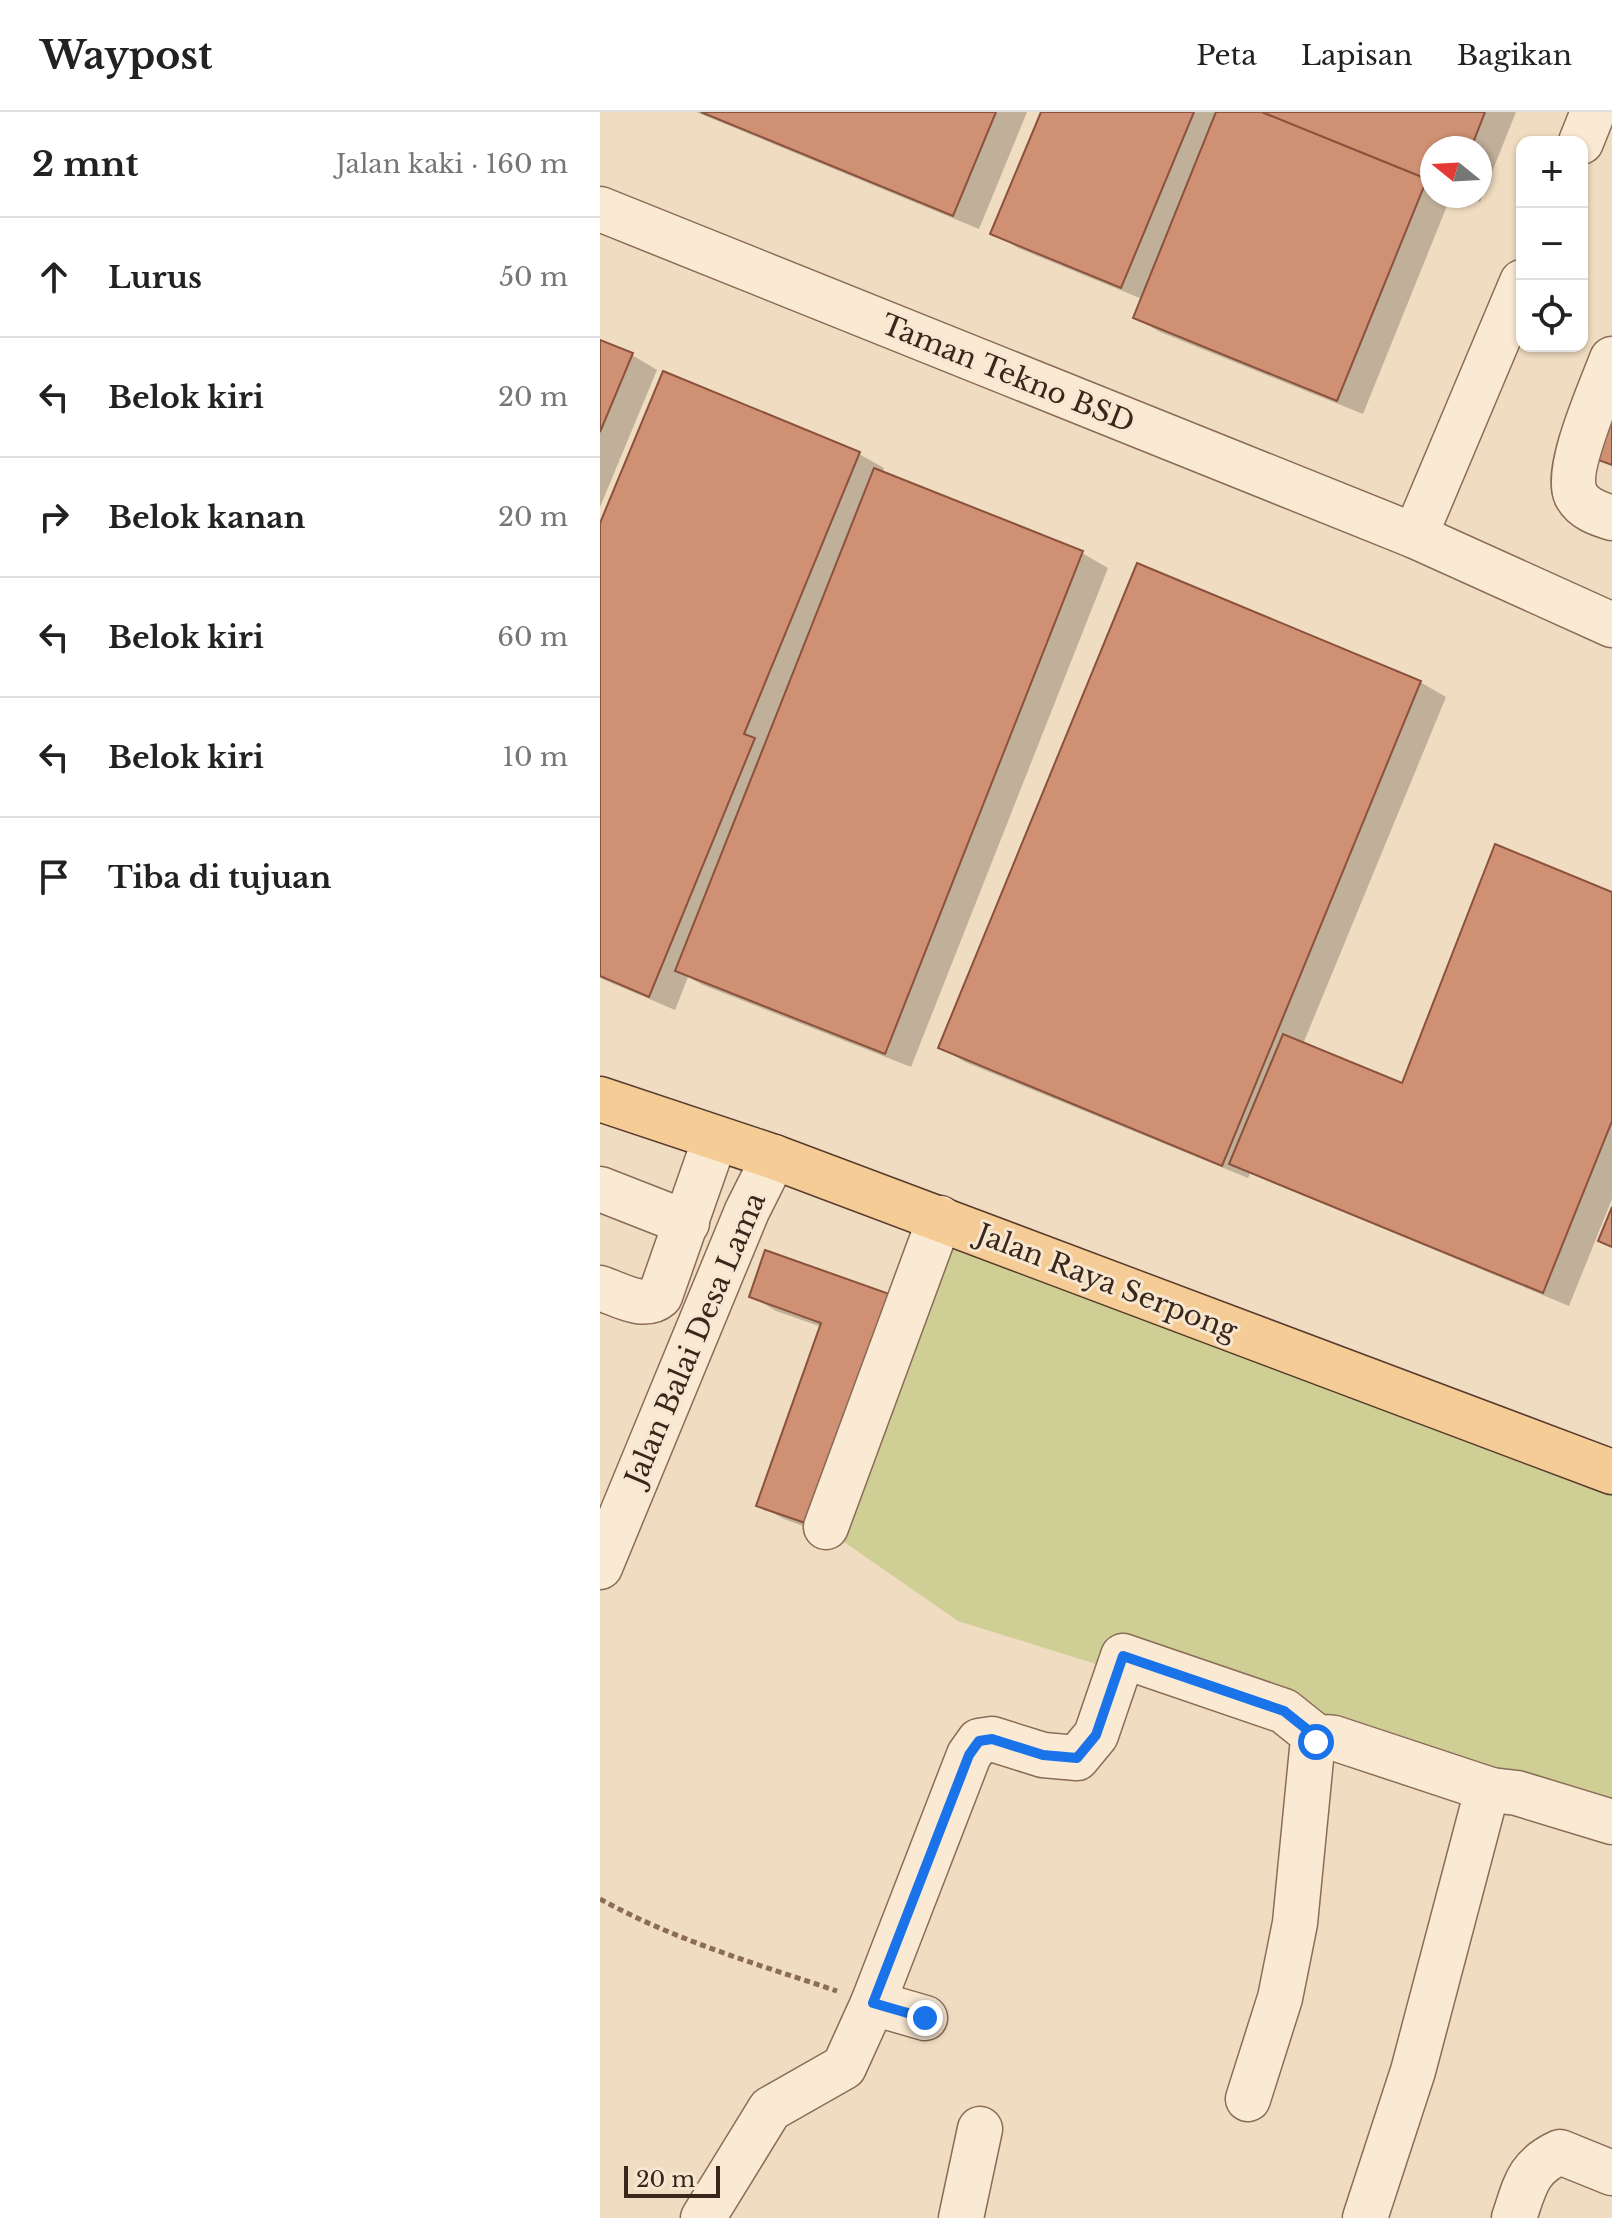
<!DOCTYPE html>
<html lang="id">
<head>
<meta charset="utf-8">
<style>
	body { margin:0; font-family:"Libre Baskerville",serif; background:#f6f6f6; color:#222 }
	.controls { position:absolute; right:24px; top:24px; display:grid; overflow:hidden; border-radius:16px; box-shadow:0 2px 6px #0004 }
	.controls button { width:72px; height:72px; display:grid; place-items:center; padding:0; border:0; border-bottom:2px solid #e0e0e0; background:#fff; color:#222; font:40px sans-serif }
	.compass { position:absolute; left:820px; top:24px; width:72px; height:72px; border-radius:50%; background:#fff; box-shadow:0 2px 6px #0004; rotate:288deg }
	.scale { position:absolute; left:24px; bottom:20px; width:96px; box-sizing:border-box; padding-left:8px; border:4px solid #39271c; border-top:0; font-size:22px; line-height:28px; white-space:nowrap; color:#39271c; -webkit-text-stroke:6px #f7e7d0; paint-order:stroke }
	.stop { position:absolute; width:24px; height:24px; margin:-18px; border:6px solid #1a73e8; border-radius:50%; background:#fff }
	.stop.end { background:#1a73e8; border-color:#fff; box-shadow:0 2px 8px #0008 }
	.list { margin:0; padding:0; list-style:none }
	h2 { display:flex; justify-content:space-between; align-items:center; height:104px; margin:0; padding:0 32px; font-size:34px }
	h2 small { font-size:26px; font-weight:400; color:#767676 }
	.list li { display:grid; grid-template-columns:52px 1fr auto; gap:24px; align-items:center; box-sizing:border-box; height:120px; padding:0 32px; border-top:2px solid #e0e0e0 }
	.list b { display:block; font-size:30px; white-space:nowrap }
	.list em { font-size:26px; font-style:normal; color:#767676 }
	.icon { flex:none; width:44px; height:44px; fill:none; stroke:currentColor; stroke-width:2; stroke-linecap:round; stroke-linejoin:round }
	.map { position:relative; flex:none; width:1012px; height:2106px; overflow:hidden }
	header { display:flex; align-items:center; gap:48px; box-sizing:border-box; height:112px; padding:0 40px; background:#fff; border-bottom:2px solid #e0e0e0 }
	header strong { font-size:38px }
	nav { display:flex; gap:44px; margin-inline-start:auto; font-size:28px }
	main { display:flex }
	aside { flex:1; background:#fff }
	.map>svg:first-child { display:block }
	.green { fill:#cfce94 }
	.shadow { fill:#0003 }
	.building { fill:#d09074; stroke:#8a523c; stroke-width:2 }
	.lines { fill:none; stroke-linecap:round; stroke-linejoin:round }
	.minor-casing { stroke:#8a6c57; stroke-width:47 }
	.major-casing { stroke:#573b2c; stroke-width:47 }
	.path { stroke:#8a6c57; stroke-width:5; stroke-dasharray:6 4; stroke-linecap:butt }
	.minor { stroke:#faead4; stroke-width:44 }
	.major { stroke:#f5cc96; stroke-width:44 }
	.route { stroke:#1a73e8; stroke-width:10 }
	.labels { text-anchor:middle; stroke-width:6; stroke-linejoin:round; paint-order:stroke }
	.street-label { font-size:28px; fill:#39271c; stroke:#f7e7d0 }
</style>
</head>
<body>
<header>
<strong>Waypost</strong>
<nav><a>Peta</a><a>Lapisan</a><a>Bagikan</a></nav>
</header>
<main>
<aside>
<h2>2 mnt<small>Jalan kaki · 160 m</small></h2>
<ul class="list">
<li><svg class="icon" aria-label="ahead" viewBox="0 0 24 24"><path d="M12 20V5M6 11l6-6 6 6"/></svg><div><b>Lurus</b></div><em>50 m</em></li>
<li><svg class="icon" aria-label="left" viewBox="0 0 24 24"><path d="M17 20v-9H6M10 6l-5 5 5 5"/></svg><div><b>Belok kiri</b></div><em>20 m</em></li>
<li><svg class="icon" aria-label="right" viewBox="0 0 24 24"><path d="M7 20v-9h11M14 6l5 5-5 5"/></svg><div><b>Belok kanan</b></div><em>20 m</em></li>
<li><svg class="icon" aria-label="left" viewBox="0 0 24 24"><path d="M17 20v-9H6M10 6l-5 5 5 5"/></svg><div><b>Belok kiri</b></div><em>60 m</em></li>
<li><svg class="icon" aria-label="left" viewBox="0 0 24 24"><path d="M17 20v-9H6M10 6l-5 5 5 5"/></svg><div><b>Belok kiri</b></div><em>10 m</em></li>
<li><svg class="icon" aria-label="arrive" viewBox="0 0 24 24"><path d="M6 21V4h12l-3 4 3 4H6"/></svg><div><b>Tiba di tujuan</b></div></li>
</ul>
</aside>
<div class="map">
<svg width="1012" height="2106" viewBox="0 0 1012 2106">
	<rect width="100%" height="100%" fill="#f0dcc0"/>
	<polygon class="green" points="320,1115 1012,1362 1012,1713 358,1509 211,1407"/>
	<g class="shadow">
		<polygon points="96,0 427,0 379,117"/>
		<polygon points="443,0 916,0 880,90 863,84 880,84 880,36 832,36 832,84 851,84 763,302 560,220 535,206 542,187 418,136 393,121"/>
		<polygon points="0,230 32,243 57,258 0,395"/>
		<polygon points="259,342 284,356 282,362 482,441 508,456 311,955 103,873 88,865 75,898 0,866 0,417"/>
		<polygon points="538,454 820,570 846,585 703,932 803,973 1012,782 1012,1087 969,1194 650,1061 648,1066 365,950 340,935"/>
		<polygon points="151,1184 294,1186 239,1427 184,1407 159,1393 222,1215 176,1199"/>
	</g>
	<g class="building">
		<polygon points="101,0 396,0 353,104"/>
		<polygon points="441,0 594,0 521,176 390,122"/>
		<polygon points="616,0 662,0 827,67 737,289 533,206"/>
		<polygon points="662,0 885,0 871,36 832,36 832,69"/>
		<polygon points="0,228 33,241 0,320"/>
		<polygon points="63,259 260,340 144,622 155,626 49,885 0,864 0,411"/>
		<polygon points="1012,300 1012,353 993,346"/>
		<polygon points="274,356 483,439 285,942 75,859"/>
		<polygon points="537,451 821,569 622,1054 338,936"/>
		<polygon points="895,732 1012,780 1012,1009 943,1181 629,1052 683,922 802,971"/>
		<polygon points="1012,1095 1012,1135 998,1129"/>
		<polygon points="165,1138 295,1184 214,1414 156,1394 221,1211 149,1185"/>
	</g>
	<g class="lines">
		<defs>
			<g id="minor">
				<polyline points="981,30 993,0"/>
				<polyline points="0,97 815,424 1012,513"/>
				<path d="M1012 247C1002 274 964 358 976 383 983 397 999 402 1012 406"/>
				<polyline points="815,424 922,170"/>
				<polyline points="0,1077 87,1111"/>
				<path d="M0 1176C18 1182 44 1198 60 1184L115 1027"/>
				<polyline points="226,1415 340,1106"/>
				<polyline points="0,1455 147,1099 174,1045"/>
				<polyline points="273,1891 325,1906"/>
				<path d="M648 1987 680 1886 695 1811 712 1637C716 1626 723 1624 734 1626L891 1678"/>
				<polyline points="103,2106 170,1997 244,1955 273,1891 369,1643 379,1629 392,1627 443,1643 477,1646 496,1623 523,1544 684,1599 719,1627"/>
				<polyline points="361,2106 380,2017"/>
				<polyline points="765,2106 813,1959 885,1686 891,1678 917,1681 1012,1710"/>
				<path d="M914 2106C925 2074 927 2055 960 2040L1012 2061"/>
			</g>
			<polyline id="major" points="0,987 174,1045 1012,1360"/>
		</defs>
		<use href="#minor" class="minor-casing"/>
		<use href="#major" class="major-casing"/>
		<path class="path" d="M0 1787C74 1828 157 1852 237 1879"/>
		<use href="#minor" class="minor"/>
		<use href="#major" class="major"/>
	</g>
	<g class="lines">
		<polyline class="route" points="325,1906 273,1891 369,1643 379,1629 392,1627 443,1643 477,1646 496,1623 523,1544 684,1599 719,1627 716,1630"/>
	</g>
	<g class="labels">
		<g class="street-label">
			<text transform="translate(408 261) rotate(22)" y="10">Taman Tekno BSD</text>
			<text transform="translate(507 1170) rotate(21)" y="10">Jalan Raya Serpong</text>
			<text transform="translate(95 1227) rotate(-67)" y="10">Jalan Balai Desa Lama</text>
		</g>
	</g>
</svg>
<div class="controls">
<button>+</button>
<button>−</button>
<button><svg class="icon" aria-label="locate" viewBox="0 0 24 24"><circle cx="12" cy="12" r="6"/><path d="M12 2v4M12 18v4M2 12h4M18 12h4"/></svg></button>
</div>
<svg class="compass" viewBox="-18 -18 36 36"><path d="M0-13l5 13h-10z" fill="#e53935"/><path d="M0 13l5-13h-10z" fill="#767676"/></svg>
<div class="scale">20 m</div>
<div class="stop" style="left:716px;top:1630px"></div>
<div class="stop end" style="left:325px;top:1906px"></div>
</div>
</main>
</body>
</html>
